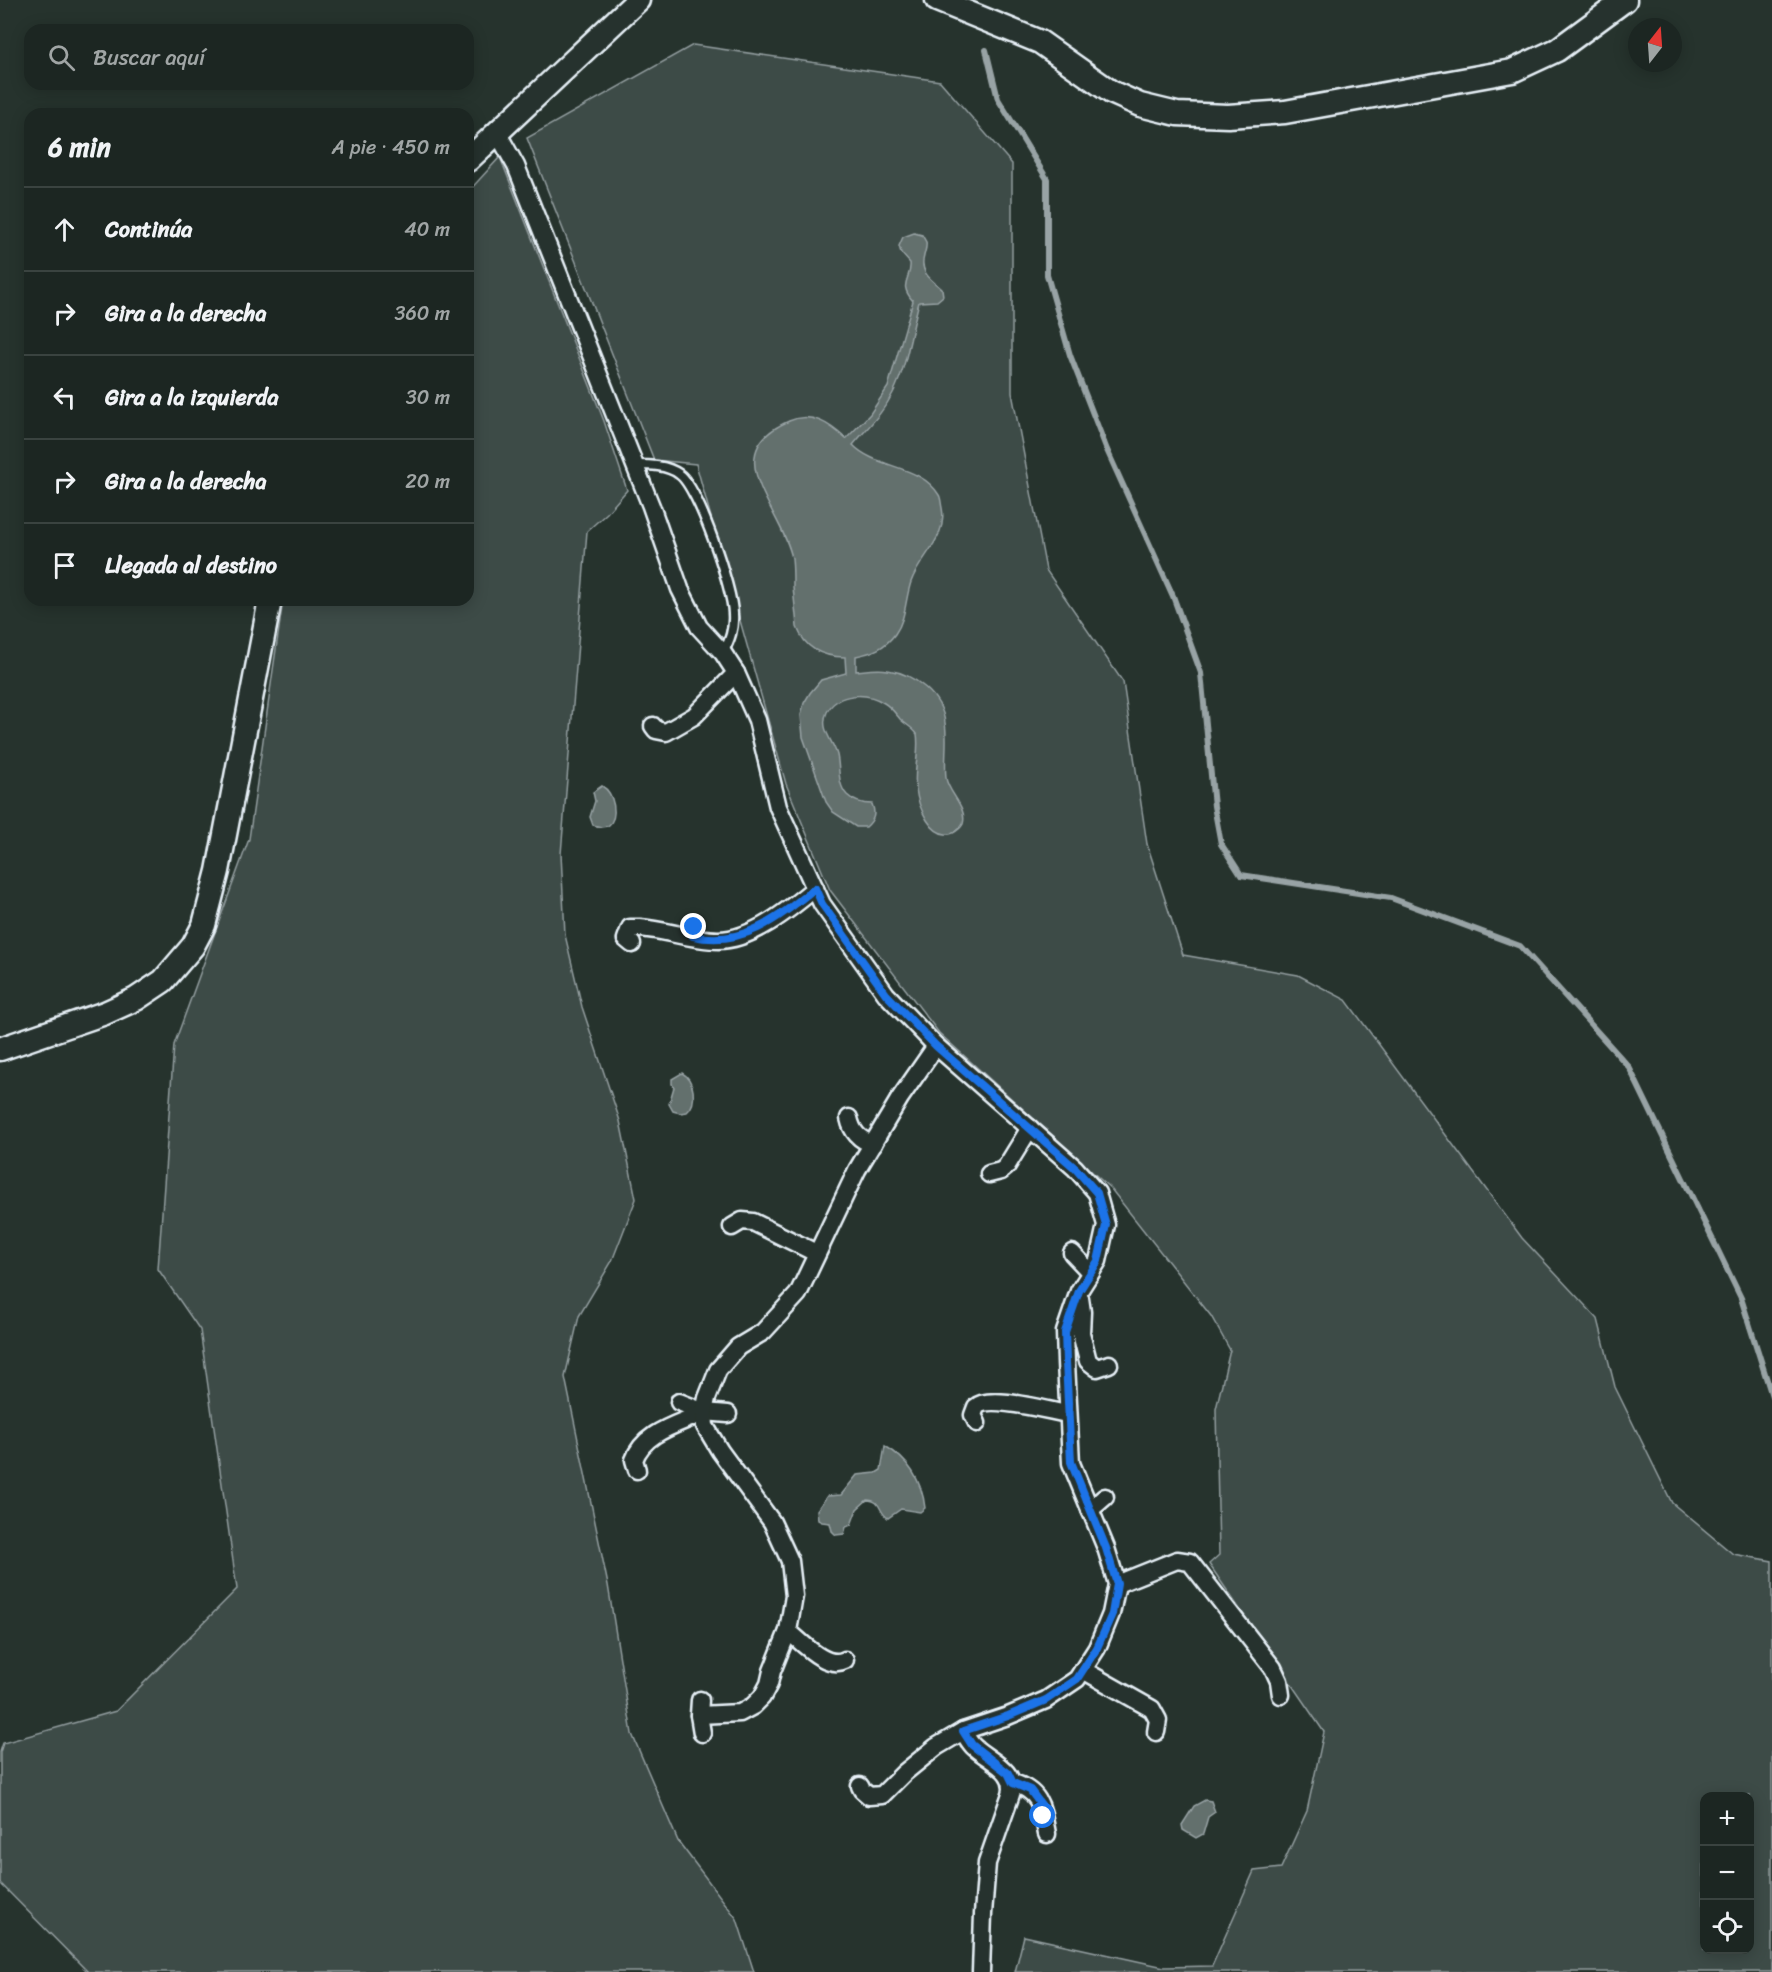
<!DOCTYPE html>
<html lang="es">
<head>
<meta charset="utf-8">
<style>
	body { margin:0; font-family:Sriracha,sans-serif; background:#252e2a; color:#f1f3f6 }
	.controls { position:absolute; right:18px; bottom:18px; display:grid; overflow:hidden; border-radius:12px; box-shadow:0 3px 15px #0003 }
	.controls button { width:54px; height:54px; display:grid; place-items:center; padding:0; border:0; border-bottom:2px solid #3a4340; background:#1c2622; color:#f1f3f6; font:30px sans-serif }
	.compass { position:absolute; left:1628px; top:18px; width:54px; height:54px; border-radius:50%; background:#1c2622; box-shadow:0 3px 15px #0003; rotate:17deg }
	.stop { position:absolute; width:18px; height:18px; margin:-14px; border:4px solid #1a73e8; border-radius:50%; background:#fff }
	.stop.end { background:#1a73e8; border-color:#fff; box-shadow:0 2px 6px #0008 }
	.list { margin:0; padding:0; list-style:none }
	h2 { display:flex; justify-content:space-between; align-items:center; height:78px; margin:0; padding:0 24px; font-size:26px }
	h2 small { font-size:20px; font-weight:400; color:#a0a5a5 }
	.list li { display:grid; grid-template-columns:39px 1fr auto; gap:18px; align-items:center; box-sizing:border-box; height:84px; padding:0 24px; border-top:2px solid #3a4340 }
	.list b { display:block; font-size:22px; white-space:nowrap }
	.list em { font-size:20px; font-style:normal; color:#a0a5a5 }
	.icon { flex:none; width:33px; height:33px; fill:none; stroke:currentColor; stroke-width:2; stroke-linecap:round; stroke-linejoin:round }
	.map { position:relative; flex:none; width:1772px; height:1972px; overflow:hidden }
	.search { position:absolute; background:#1c2622; box-shadow:0 3px 15px #0003; left:24px; top:24px; width:450px; height:66px; display:flex; align-items:center; gap:15px; box-sizing:border-box; padding:0 21px; border-radius:18px; color:#a0a5a5; font-size:22px }
	.panel { position:absolute; background:#1c2622; box-shadow:0 3px 15px #0003; left:24px; top:108px; width:450px; height:498px; border-radius:18px }
	.map>svg:first-child { display:block }
	.green { fill:#3e4b47; stroke:#939ea0; stroke-width:1.5; fill-rule:evenodd }
	.water { fill:#636f6d; stroke:#98a3a5; stroke-width:1.5 }
	.lines { fill:none; stroke-linecap:round; stroke-linejoin:round }
	.stream { stroke:#98a3a5; stroke-width:6 }
	.lane-casing { stroke:#e8f1f8; stroke-width:13 }
	.street-casing { stroke:#e8f1f8; stroke-width:21 }
	.secondary-casing { stroke:#e8f1f8; stroke-width:27 }
	.lane { stroke:#26332d; stroke-width:8 }
	.street { stroke:#26332d; stroke-width:16 }
	.secondary { stroke:#26332d; stroke-width:22 }
	.route { stroke:#1a73e8; stroke-width:8 }
</style>
</head>
<body>
<div class="map">
<svg width="1772" height="1972" viewBox="0 0 1772 1972">
	<rect width="100%" height="100%" fill="#26332d"/>
	<filter id="ink" filterUnits="userSpaceOnUse"><feTurbulence type="fractalNoise" baseFrequency=".0167" numOctaves="2"/><feDisplacementMap in="SourceGraphic" scale="12" xChannelSelector="R" yChannelSelector="G"/><feConvolveMatrix kernelMatrix="1 2 1 2 8 2 1 2 1" color-interpolation-filters="sRGB"/></filter>
	<g filter="url(#ink)">
		<g class="green">
			<path d="M693 45 940 81 1012 164V393L1046 570 1123 682 1147 844 1183 955 1298 975 1346 1000 1522 1238 1598 1319 1615 1387 1672 1503 1733 1554 1772 1561V1972H1015L1024 1936 1164 1967 1212 1966 1254 1871 1281 1868 1307 1811 1324 1732 1209 1564 1219 1555 1216 1409 1230 1350 1211 1316 1111 1189 939 1033 830 890 786 784 696 464 654 460 527 138ZM1704 1796H1750V1950H1704Z"/>
			<polygon points="500,157 604,421 627,490 607,513 587,531 561,854 565,935 582,1007 620,1121 636,1199 612,1261 579,1316 565,1377 608,1585 632,1734 678,1841 737,1919 754,1972 88,1972 0,1883 0,1752 3,1743 116,1711 237,1589 200,1330 158,1269 174,1045 249,839 283,600 468,600 468,192"/>
		</g>
		<g class="water">
			<path d="M914 233 922 235 926 242C927 248 925 250 924 256 919 272 931 280 942 289L943 296 937 301 919 302C911 332 907 366 893 393 883 413 867 428 853 445 876 469 920 464 939 495 941 498 941 504 942 508 948 538 920 556 911 582 905 600 906 619 895 634 885 648 872 653 856 656V671C866 670 878 668 888 670 914 674 942 695 945 723 948 741 944 760 946 778 948 793 968 807 963 824 961 828 957 831 953 833 931 841 918 805 916 789 913 771 920 752 917 734 912 727 906 725 900 719 895 713 891 707 884 703 867 692 838 692 827 712 819 729 833 740 837 755 840 768 837 784 847 795 854 802 862 804 872 804 876 814 874 820 866 827H856L833 812 826 802 803 737 801 715 804 703 810 693 821 680 846 673 845 657C823 657 805 649 797 627 796 613 794 600 793 586 793 577 793 567 792 558 782 509 715 453 789 421 811 411 830 424 846 439L870 414 888 387 913 301C897 283 912 279 910 263L901 253 899 246 903 237Z"/>
			<path d="M602 786C614 793 619 817 608 826L601 827 593 825 590 817 595 801 593 792Z"/>
			<path d="M682 1073C694 1079 698 1103 687 1112L680 1113 673 1111 669 1104 674 1087 672 1084V1079Z"/>
			<path d="M885 1446C909 1460 922 1481 925 1508L920 1512 901 1509 888 1518C878 1512 882 1500 867 1500L857 1509 851 1525 846 1527 844 1534 836 1535 832 1531 830 1523 822 1522 818 1520 817 1510 827 1496 841 1495 857 1475 876 1473 881 1470Z"/>
			<polygon points="1205,1800 1211,1801 1215,1812 1208,1817 1203,1834 1196,1838 1183,1830 1182,1825 1194,1806"/>
		</g>
		<g class="lines">
			<polyline class="stream" points="986,50 998,99 1047,179 1047,275 1070,355 1107,450 1173,596 1201,673 1214,806 1221,844 1241,875 1391,898 1520,946 1629,1067 1741,1298 1772,1396"/>
			<defs>
				<path id="lane" d="M635 465C650 465 667 465 679 474 698 486 733 590 733 614 734 629 730 640 723 653"/>
				<g id="street">
					<polyline points="497,132 516,166 651,506 680,589 699,627 723,653 736,673 757,720 778,807 822,904 886,994 936,1046 1075,1168 1097,1193 1106,1225 1098,1261 1079,1291 1065,1332 1066,1362 1071,1463 1106,1548 1117,1584 1111,1614 1097,1648 1077,1679 1046,1700 1008,1716 963,1731 936,1747 904,1773 882,1795 869,1796 862,1790 860,1786"/>
					<polyline points="653,726 656,730 666,732 694,716 736,673"/>
					<path d="M632 944 626 939 630 928H640C666 930 692 940 718 940 752 940 790 909 815 888"/>
					<path d="M849 1118C852 1132 859 1140 873 1144"/>
					<polyline points="989,1174 1001,1171 1006,1167 1030,1128"/>
					<polyline points="732,1227 742,1221 753,1222 816,1253"/>
					<polyline points="1072,1253 1091,1273"/>
					<polyline points="1080,1298 1082,1312 1081,1333 1088,1361 1097,1368 1109,1364"/>
					<polyline points="679,1402 704,1412 728,1414"/>
					<path d="M977 1423 973 1415 976 1407C988 1394 1049 1411 1068 1414"/>
					<path d="M637 1470 634 1460C644 1431 680 1424 704 1412"/>
					<polyline points="1090,1510 1105,1497"/>
					<polyline points="1117,1584 1177,1560 1190,1562 1273,1668 1279,1681 1281,1695"/>
					<path d="M788 1631C802 1642 826 1670 845 1660"/>
					<polyline points="1083,1670 1152,1709 1158,1720 1156,1732"/>
					<polyline points="700,1700 699,1715 702,1733"/>
					<polyline points="699,1715 740,1713 753,1706 762,1697 769,1684 772,1671 788,1631 794,1596 790,1561 772,1522 720,1451 705,1426 704,1412 707,1398 718,1370 738,1347 763,1332 798,1294 857,1170 900,1098 936,1046"/>
					<path d="M963 1731C966 1736 969 1742 973 1746 987 1760 1018 1770 1011 1794L987 1863 983 1914 981 1972"/>
					<path d="M1013 1783C1041 1791 1042 1808 1047 1834"/>
				</g>
				<g id="secondary">
					<polyline points="937,0 1040,42 1111,92 1140,105 1177,114 1228,116 1285,112 1512,71 1557,50 1625,0"/>
					<polyline points="468,160 638,0"/>
					<polyline points="0,1049 105,1013 136,999 163,981 193,946 204,925 218,871 270,600"/>
				</g>
			</defs>
			<use href="#lane" class="lane-casing"/>
			<use href="#street" class="street-casing"/>
			<use href="#secondary" class="secondary-casing"/>
			<use href="#lane" class="lane"/>
			<use href="#street" class="street"/>
			<use href="#secondary" class="secondary"/>
		</g>
	</g>
	<g class="lines" filter="url(#ink)">
		<path class="route" d="M694 927 693 936C744 947 778 918 815 888L822 904 886 994 936 1046 1075 1168 1097 1193 1106 1225 1098 1261 1079 1291 1065 1332 1066 1362 1071 1462 1106 1548 1117 1584 1112 1614 1097 1648 1077 1679 1046 1700 1008 1716 963 1731 972 1745 1008 1773 1013 1783 1030 1790 1042 1806 1043 1816"/>
	</g>
</svg>
<div class="controls">
<button>+</button>
<button>−</button>
<button><svg class="icon" aria-label="locate" viewBox="0 0 24 24"><circle cx="12" cy="12" r="6"/><path d="M12 2v4M12 18v4M2 12h4M18 12h4"/></svg></button>
</div>
<svg class="compass" viewBox="-18 -18 36 36"><path d="M0-13l5 13h-10z" fill="#e53935"/><path d="M0 13l5-13h-10z" fill="#a0a5a5"/></svg>
<div class="stop" style="left:1043px;top:1816px"></div>
<div class="stop end" style="left:694px;top:927px"></div>
<div class="search"><svg class="icon" aria-label="search" viewBox="0 0 24 24"><circle cx="10" cy="10" r="6"/><path d="M15 15l6 6"/></svg>Buscar aquí</div>
<section class="panel">
<h2>6 min<small>A pie · 450 m</small></h2>
<ul class="list">
<li><svg class="icon" aria-label="ahead" viewBox="0 0 24 24"><path d="M12 20V5M6 11l6-6 6 6"/></svg><div><b>Continúa</b></div><em>40 m</em></li>
<li><svg class="icon" aria-label="right" viewBox="0 0 24 24"><path d="M7 20v-9h11M14 6l5 5-5 5"/></svg><div><b>Gira a la derecha</b></div><em>360 m</em></li>
<li><svg class="icon" aria-label="left" viewBox="0 0 24 24"><path d="M17 20v-9H6M10 6l-5 5 5 5"/></svg><div><b>Gira a la izquierda</b></div><em>30 m</em></li>
<li><svg class="icon" aria-label="right" viewBox="0 0 24 24"><path d="M7 20v-9h11M14 6l5 5-5 5"/></svg><div><b>Gira a la derecha</b></div><em>20 m</em></li>
<li><svg class="icon" aria-label="arrive" viewBox="0 0 24 24"><path d="M6 21V4h12l-3 4 3 4H6"/></svg><div><b>Llegada al destino</b></div></li>
</ul>
</section>
</div>
</body>
</html>
